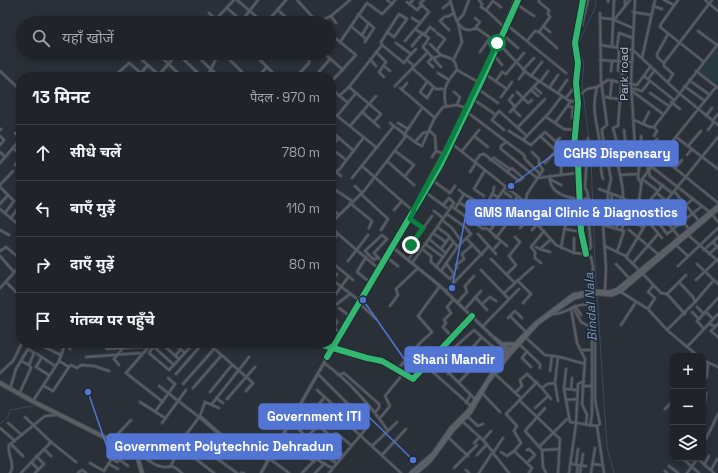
<!DOCTYPE html>
<html lang="hi">
<head>
<meta charset="utf-8">
<style>
	body { margin:0; font-family:"Space Grotesk","Noto Sans Devanagari",sans-serif; background:#2d3036; color:#f1f3f6 }
	.controls { position:absolute; right:12px; bottom:12px; display:grid; overflow:hidden; border-radius:8px; box-shadow:0 2px 6px #0003 }
	.controls button { width:36px; height:36px; display:grid; place-items:center; padding:0; border:0; border-bottom:1px solid #3d4147; background:#20242a; color:#f1f3f6; font:20px sans-serif }
	.stop { position:absolute; width:12px; height:12px; margin:-9px; border:3px solid #0b8043; border-radius:50%; background:#fff }
	.stop.end { background:#0b8043; border-color:#fff; box-shadow:0 1px 4px #0008 }
	.list { margin:0; padding:0; list-style:none }
	h2 { display:flex; justify-content:space-between; align-items:center; height:52px; margin:0; padding:0 16px; font-size:17px }
	h2 small { font-size:13px; font-weight:400; color:#a2a4a8 }
	.list li { display:grid; grid-template-columns:26px 1fr auto; gap:12px; align-items:center; box-sizing:border-box; height:56px; padding:0 16px; border-top:1px solid #3d4147 }
	.list b { display:block; font-size:15px; white-space:nowrap }
	.list em { font-size:13px; font-style:normal; color:#a2a4a8 }
	.icon { flex:none; width:22px; height:22px; fill:none; stroke:currentColor; stroke-width:2; stroke-linecap:round; stroke-linejoin:round }
	.map { position:relative; flex:none; width:718px; height:473px; overflow:hidden }
	.search { position:absolute; background:#20242a; box-shadow:0 2px 6px #0003; left:16px; top:16px; width:320px; height:44px; display:flex; align-items:center; gap:10px; box-sizing:border-box; padding:0 14px; border-radius:22px; color:#a2a4a8; font-size:15px }
	.panel { position:absolute; background:#20242a; box-shadow:0 2px 6px #0003; left:16px; top:72px; width:320px; height:276px; border-radius:16px }
	.map>svg:first-child { display:block }
	.green { fill:#273a3e }
	.lines { fill:none; stroke-linecap:round; stroke-linejoin:round }
	.stream { stroke:#384963; stroke-width:1 }
	.minor-casing { stroke:#484c53; stroke-width:3.5 }
	.tertiary-casing { stroke:#484c53; stroke-width:4 }
	.primary-casing { stroke:#484c55; stroke-width:5 }
	.trunk-casing { stroke:#474c53; stroke-width:5.5 }
	.minor { stroke:#5a5e66; stroke-width:1.5 }
	.tertiary { stroke:#5a5e66; stroke-width:2 }
	.primary { stroke:#5c6168; stroke-width:3 }
	.trunk { stroke:#5b5f64; stroke-width:3.5 }
	.cycleway-casing { stroke:#1d2633; stroke-width:8 }
	.cycleway { stroke:#33b770; stroke-width:6 }
	.route { stroke:#0b8043; stroke-width:5 }
	.labels { text-anchor:middle; stroke-width:3; stroke-linejoin:round; paint-order:stroke }
	.street-label { font-size:12px; fill:#b4bcc9; stroke:#1d2633 }
	.water-label { font-size:13px; font-style:italic; fill:#7c92b1; stroke:#1d2633 }
	.leader { fill:none; stroke:#5274d3; stroke-width:1.5 }
	.callout-dot { fill:#5274d3; stroke:#1d2633; stroke-width:1.5 }
	.callout { fill:#5274d3; stroke:#5274d3; stroke-width:1.5 }
	.callout-label { font-size:13px; text-anchor:middle; font-weight:bold; fill:#fff }
</style>
</head>
<body>
<div class="map">
<svg width="718" height="473" viewBox="0 0 718 473">
	<rect width="100%" height="100%" fill="#2a3038"/>
	<polygon class="green" points="718,46 718,86 698,70"/>
	<g class="lines">
		<g class="stream">
			<polyline points="596,0 595,8 577,46 584,63 582,83 591,158 596,289"/>
			<polyline points="597,294 607,447 614,473"/>
			<polyline points="0,424 8,417 10,410 33,406"/>
		</g>
		<defs>
			<g id="minor">
				<polyline points="237,0 264,23"/>
				<polyline points="297,0 317,22"/>
				<path d="M450 0C453 9 456 30 469 30 472 30 474 28 478 29L499 44 527 73 568 100 578 103"/>
				<polyline points="479,0 482,4 481,7 486,10"/>
				<polyline points="583,0 575,43 578,63 576,83 578,103 573,157 578,164 581,231 586,254"/>
				<polyline points="625,0 625,6"/>
				<polyline points="635,0 631,83 635,147"/>
				<polyline points="664,0 674,5"/>
				<polyline points="678,0 661,24 660,27 704,62"/>
				<polyline points="705,0 718,11"/>
				<polyline points="407,2 417,10 422,5 429,12 416,28"/>
				<polyline points="608,2 608,0"/>
				<polyline points="392,4 395,0"/>
				<polyline points="409,4 413,0"/>
				<polyline points="516,4 534,16"/>
				<polyline points="422,5 420,3 424,0"/>
				<polyline points="653,6 662,9"/>
				<polyline points="501,7 493,1 486,10 504,27"/>
				<polyline points="227,8 242,21"/>
				<polyline points="443,8 451,2"/>
				<polyline points="278,10 292,23"/>
				<polyline points="633,12 651,15"/>
				<polyline points="209,13 220,23"/>
				<polyline points="600,13 601,80 607,125 602,129 602,132 611,179 608,192"/>
				<polyline points="358,14 374,28 365,42"/>
				<polyline points="331,16 336,23"/>
				<polyline points="412,18 420,23"/>
				<polyline points="475,18 480,22 475,28"/>
				<polyline points="600,18 612,19 633,28"/>
				<polyline points="216,19 234,0"/>
				<polyline points="614,20 630,0"/>
				<polyline points="457,21 463,15 469,0"/>
				<polyline points="240,23 258,0"/>
				<polyline points="266,23 286,0"/>
				<polyline points="316,23 331,16 350,0"/>
				<polyline points="577,24 582,25 588,0"/>
				<polyline points="507,25 566,73"/>
				<polyline points="351,26 366,39"/>
				<polyline points="543,26 550,32"/>
				<polyline points="449,30 440,21 444,17 449,16 454,13"/>
				<polyline points="698,31 717,45"/>
				<polyline points="539,32 557,48"/>
				<polyline points="329,33 356,55 331,82"/>
				<polyline points="425,34 430,27 435,31"/>
				<polyline points="362,35 369,23"/>
				<polyline points="503,35 518,48"/>
				<polyline points="329,40 332,35"/>
				<polyline points="405,41 415,29 429,38 423,47 441,67"/>
				<polyline points="527,41 535,31 539,32 550,17 548,14 549,10 539,2 539,0"/>
				<polyline points="340,42 367,3 382,14 392,4 387,0"/>
				<polyline points="430,44 441,55"/>
				<polyline points="382,45 404,63 411,54 396,43"/>
				<polyline points="600,45 633,50 679,93 718,125"/>
				<polyline points="412,46 423,33"/>
				<polyline points="612,46 614,0"/>
				<polyline points="617,47 619,33 633,38"/>
				<polyline points="437,50 445,39 437,33"/>
				<polyline points="376,52 386,62 379,72 384,77"/>
				<polyline points="480,52 490,38"/>
				<polyline points="157,53 182,77"/>
				<polyline points="177,53 202,77"/>
				<polyline points="194,53 219,77"/>
				<polyline points="211,53 217,58"/>
				<polyline points="223,53 247,77"/>
				<polyline points="253,53 277,77"/>
				<polyline points="324,53 343,70"/>
				<polyline points="411,54 416,49"/>
				<polyline points="494,55 502,65"/>
				<polyline points="257,57 260,53"/>
				<polyline points="433,57 428,62 433,67"/>
				<path d="M434 58 441 55C452 59 455 58 457 70L478 82"/>
				<polyline points="642,58 655,0"/>
				<polyline points="200,59 205,53"/>
				<polyline points="272,59 277,53"/>
				<polyline points="370,59 376,66"/>
				<polyline points="454,59 462,42 458,23"/>
				<polyline points="142,60 159,75"/>
				<polyline points="407,60 414,66"/>
				<polyline points="600,60 632,62"/>
				<polyline points="185,61 192,53"/>
				<polyline points="664,63 658,58 657,54 668,34"/>
				<polyline points="384,66 390,71"/>
				<polyline points="412,68 436,89 444,89"/>
				<polyline points="523,70 534,58"/>
				<polyline points="0,71 21,91"/>
				<polyline points="611,71 612,61"/>
				<polyline points="618,71 619,48"/>
				<polyline points="696,71 718,88"/>
				<polyline points="438,73 449,80"/>
				<polyline points="485,74 507,89"/>
				<polyline points="531,76 542,62"/>
				<polyline points="644,76 674,100"/>
				<polyline points="119,77 118,73 129,63 141,73"/>
				<polyline points="137,77 148,65"/>
				<polyline points="157,77 177,54"/>
				<polyline points="173,77 177,72"/>
				<polyline points="191,77 196,71"/>
				<polyline points="207,77 219,53"/>
				<polyline points="237,77 241,72"/>
				<polyline points="258,77 267,67"/>
				<polyline points="296,77 309,63 309,53"/>
				<polyline points="321,77 318,73 330,59"/>
				<polyline points="519,79 525,71"/>
				<polyline points="648,79 655,70"/>
				<polyline points="689,80 710,95"/>
				<polyline points="496,81 502,72 506,74 524,53"/>
				<polyline points="427,82 420,92 427,98 433,88"/>
				<polyline points="540,82 548,71"/>
				<polyline points="668,82 673,74 664,66 664,63 712,0"/>
				<polyline points="395,86 427,53"/>
				<polyline points="684,86 705,101"/>
				<polyline points="349,87 381,114 374,122"/>
				<polyline points="534,87 541,93"/>
				<path d="M597 87C591 112 597 120 600 145 602 156 599 168 603 179"/>
				<polyline points="400,88 435,118"/>
				<polyline points="549,88 558,75"/>
				<polyline points="631,88 642,91 650,81"/>
				<polyline points="402,89 407,83"/>
				<polyline points="478,89 498,103"/>
				<polyline points="531,90 538,96"/>
				<polyline points="334,91 348,103"/>
				<polyline points="632,91 663,114"/>
				<polyline points="454,92 460,97 457,105"/>
				<polyline points="517,92 528,103 532,100"/>
				<polyline points="558,93 567,80"/>
				<polyline points="650,93 669,106"/>
				<polyline points="513,95 509,100 515,107"/>
				<polyline points="339,96 349,87 382,45 381,42 399,14 407,19 394,37 387,32"/>
				<polyline points="501,97 512,82"/>
				<polyline points="577,97 587,89 597,87 608,80 637,85 651,66"/>
				<polyline points="606,97 610,98 612,80"/>
				<polyline points="566,98 573,89"/>
				<polyline points="610,98 620,99"/>
				<polyline points="473,99 496,115"/>
				<polyline points="671,102 680,109"/>
				<path d="M446 106C442 90 446 82 457 70"/>
				<polyline points="568,106 578,109"/>
				<polyline points="513,109 520,116"/>
				<polyline points="331,111 377,148"/>
				<polyline points="362,112 379,127"/>
				<polyline points="467,112 524,155 525,159 540,174"/>
				<polyline points="510,112 539,81"/>
				<polyline points="337,116 356,93"/>
				<polyline points="706,116 712,108"/>
				<polyline points="546,117 564,129 576,130"/>
				<polyline points="572,118 573,107"/>
				<polyline points="634,120 650,127 654,127 718,44"/>
				<polyline points="712,121 718,114"/>
				<polyline points="390,123 415,142 423,133 430,131 435,136 436,151 444,154"/>
				<polyline points="398,123 408,129"/>
				<polyline points="555,123 571,101"/>
				<polyline points="643,124 649,112"/>
				<polyline points="350,126 376,96"/>
				<polyline points="518,127 545,99"/>
				<polyline points="654,127 657,131 654,136"/>
				<polyline points="0,130 1,129"/>
				<polyline points="504,130 492,120 499,111 527,136"/>
				<polyline points="624,130 626,146"/>
				<polyline points="708,130 714,122"/>
				<polyline points="331,131 354,151"/>
				<polyline points="509,131 531,145 545,132 555,141 560,138"/>
				<polyline points="15,133 21,139"/>
				<polyline points="404,135 422,108"/>
				<polyline points="0,136 4,140 0,145"/>
				<polyline points="474,136 488,147"/>
				<polyline points="540,136 562,156 561,174"/>
				<polyline points="641,136 642,148"/>
				<polyline points="676,137 718,169"/>
				<polyline points="588,138 585,188 587,191 591,211"/>
				<polyline points="523,140 549,113 562,96"/>
				<polyline points="557,141 563,145 557,152"/>
				<polyline points="506,142 501,146 501,149 537,178 577,173"/>
				<polyline points="604,142 616,142 655,152 718,203"/>
				<polyline points="416,143 422,146 434,119 443,107 457,105 466,108"/>
				<polyline points="451,143 525,202"/>
				<polyline points="617,143 613,128 618,126 624,49"/>
				<polyline points="624,145 623,159 639,162"/>
				<polyline points="331,146 339,138"/>
				<polyline points="688,146 701,131"/>
				<polyline points="13,148 21,155"/>
				<polyline points="331,148 346,160"/>
				<polyline points="641,149 638,178 641,183"/>
				<polyline points="395,151 414,165 405,176"/>
				<polyline points="462,151 479,130"/>
				<polyline points="0,152 5,157"/>
				<polyline points="532,152 539,159 539,164 543,170 527,194 525,204 529,215 556,245 574,253 586,254 591,257 593,267 591,291"/>
				<polyline points="687,155 692,149"/>
				<polyline points="432,157 436,151"/>
				<polyline points="490,160 494,158 510,169"/>
				<polyline points="387,161 414,185"/>
				<polyline points="475,162 480,155 484,154 519,181 523,178 512,168 507,172"/>
				<polyline points="0,163 18,142"/>
				<polyline points="545,163 556,151"/>
				<polyline points="669,164 676,155"/>
				<polyline points="15,165 21,158"/>
				<polyline points="362,166 413,211"/>
				<polyline points="652,167 711,213 718,222"/>
				<polyline points="675,168 682,160"/>
				<polyline points="331,169 335,171 339,170 364,137"/>
				<polyline points="648,170 650,176 672,193"/>
				<polyline points="335,171 341,176"/>
				<polyline points="648,171 649,151 657,139"/>
				<polyline points="470,172 476,163"/>
				<polyline points="620,175 638,174"/>
				<path d="M550 176C548 195 574 201 589 198"/>
				<polyline points="352,178 394,126"/>
				<polyline points="550,179 561,185"/>
				<polyline points="642,179 658,191"/>
				<polyline points="432,180 450,193 455,186"/>
				<polyline points="0,185 13,171"/>
				<polyline points="355,186 362,193"/>
				<polyline points="0,187 14,201 5,213"/>
				<polyline points="331,187 352,201"/>
				<path d="M599 189 623 198C624 180 615 161 613 142"/>
				<polyline points="459,190 464,194"/>
				<polyline points="503,191 511,197"/>
				<polyline points="674,191 699,221"/>
				<polyline points="425,192 447,208"/>
				<polyline points="657,193 666,201 689,229"/>
				<polyline points="361,194 388,219 381,230"/>
				<polyline points="493,194 494,187"/>
				<polyline points="484,196 474,189 485,170"/>
				<path d="M623 198C633 204 637 213 646 219"/>
				<polyline points="350,203 372,221 369,228"/>
				<polyline points="460,203 480,216 485,216 491,220"/>
				<polyline points="0,204 8,195"/>
				<polyline points="451,206 483,229 486,228 507,246"/>
				<polyline points="635,207 639,201 642,179 716,87"/>
				<polyline points="331,208 339,215"/>
				<polyline points="491,208 487,205 492,194 498,197"/>
				<polyline points="0,209 21,227"/>
				<polyline points="455,209 464,194 477,202"/>
				<polyline points="394,210 402,201"/>
				<polyline points="490,210 506,186"/>
				<polyline points="657,210 680,238"/>
				<polyline points="434,211 443,218"/>
				<polyline points="653,213 646,205 663,185"/>
				<polyline points="676,213 693,199"/>
				<polyline points="607,214 608,193"/>
				<polyline points="652,214 667,234 702,206"/>
				<polyline points="511,215 515,217 517,209"/>
				<polyline points="663,216 672,207"/>
				<polyline points="468,217 473,211"/>
				<polyline points="573,217 574,205 580,205"/>
				<path d="M601 217C617 211 631 218 643 228"/>
				<polyline points="628,217 631,203"/>
				<polyline points="11,218 20,205 21,206"/>
				<polyline points="410,219 423,228"/>
				<polyline points="442,220 452,228 462,242"/>
				<polyline points="647,220 662,238"/>
				<polyline points="331,223 364,191 406,136"/>
				<polyline points="331,226 338,234"/>
				<polyline points="609,226 612,194"/>
				<polyline points="437,227 448,235 457,246"/>
				<polyline points="520,228 531,217"/>
				<polyline points="616,228 623,214 624,200"/>
				<polyline points="565,229 576,231"/>
				<polyline points="0,230 9,235"/>
				<polyline points="532,230 538,223"/>
				<polyline points="622,230 624,217"/>
				<polyline points="629,230 658,254"/>
				<polyline points="490,231 507,203"/>
				<polyline points="433,233 446,242"/>
				<polyline points="478,234 496,254"/>
				<polyline points="688,235 718,261"/>
				<polyline points="496,238 505,226 517,197"/>
				<polyline points="429,239 446,253"/>
				<polyline points="467,239 482,255"/>
				<polyline points="331,242 338,234 379,269"/>
				<polyline points="713,242 718,248"/>
				<polyline points="425,244 443,257"/>
				<polyline points="411,245 432,216"/>
				<polyline points="676,245 688,256"/>
				<polyline points="605,246 617,252"/>
				<polyline points="536,247 540,249 550,240"/>
				<polyline points="561,248 568,210"/>
				<polyline points="422,249 431,256 431,262 441,271"/>
				<polyline points="441,249 449,238"/>
				<polyline points="540,249 550,252"/>
				<polyline points="493,250 500,242"/>
				<polyline points="704,250 718,237"/>
				<polyline points="0,251 6,247 17,256 21,253"/>
				<polyline points="586,251 591,248 589,225"/>
				<polyline points="574,253 574,238"/>
				<polyline points="709,254 718,246"/>
				<polyline points="0,256 14,272"/>
				<polyline points="366,257 357,272 371,283"/>
				<polyline points="377,257 374,260 365,251 382,235 387,239 374,253 383,263"/>
				<polyline points="386,257 398,266"/>
				<polyline points="491,259 514,282"/>
				<polyline points="408,260 415,250"/>
				<polyline points="348,261 368,235"/>
				<polyline points="412,263 454,203 449,198 443,205"/>
				<polyline points="446,263 454,274 450,279 441,271 458,246 471,234 465,227 447,214"/>
				<polyline points="541,263 535,258 535,252 531,247 544,231"/>
				<polyline points="633,263 658,234"/>
				<polyline points="616,264 630,279"/>
				<polyline points="697,264 718,284"/>
				<polyline points="331,266 335,265 353,280"/>
				<polyline points="678,266 718,228"/>
				<polyline points="436,267 453,243"/>
				<polyline points="457,268 456,265 464,259 462,254 472,245"/>
				<polyline points="481,270 509,299"/>
				<polyline points="639,270 626,257 644,227 647,218 666,201 718,137"/>
				<polyline points="507,274 516,265 509,256 520,242 515,237"/>
				<polyline points="643,274 661,293 667,294"/>
				<polyline points="331,279 360,301"/>
				<polyline points="517,280 531,294 523,303"/>
				<polyline points="696,280 718,259"/>
				<polyline points="332,281 337,274"/>
				<polyline points="6,282 18,294 21,291"/>
				<polyline points="0,288 21,265"/>
				<polyline points="446,291 489,246"/>
				<polyline points="605,291 606,267 603,225 624,231 617,252 626,256"/>
				<polyline points="621,292 648,309 667,330 698,356"/>
				<polyline points="504,293 533,267"/>
				<polyline points="331,295 335,295 349,276"/>
				<polyline points="475,297 487,310"/>
				<polyline points="695,302 713,281"/>
				<polyline points="331,303 337,304 350,294"/>
				<polyline points="359,303 376,319"/>
				<polyline points="457,303 467,292 465,286 474,276"/>
				<polyline points="482,304 490,297 496,301"/>
				<polyline points="390,306 398,295 396,289 418,268"/>
				<polyline points="575,306 581,315"/>
				<polyline points="573,307 581,322 592,328"/>
				<polyline points="697,307 704,314"/>
				<polyline points="339,308 351,317"/>
				<polyline points="571,308 577,343 585,359 582,404 587,415 586,425"/>
				<polyline points="19,309 21,310"/>
				<polyline points="465,309 481,291"/>
				<polyline points="648,309 655,298 648,292 653,286"/>
				<polyline points="692,312 699,319"/>
				<polyline points="706,312 713,319"/>
				<path d="M552 314C566 315 577 301 592 305V415L590 426"/>
				<polyline points="685,314 667,294 686,275"/>
				<polyline points="510,316 526,332"/>
				<polyline points="508,318 515,311 522,318"/>
				<polyline points="21,323 21,326"/>
				<polyline points="592,324 595,326 595,400 600,424 597,426"/>
				<polyline points="709,324 715,326 718,324"/>
				<polyline points="331,325 341,334"/>
				<polyline points="621,325 636,302"/>
				<polyline points="483,326 519,289"/>
				<polyline points="716,326 711,331 718,337"/>
				<polyline points="334,328 337,322 334,318"/>
				<polyline points="704,329 697,321 718,298"/>
				<polyline points="667,330 695,302 693,297 679,282"/>
				<polyline points="452,337 443,327 446,323 444,320 451,313 447,307 454,299"/>
				<polyline points="525,337 545,355 560,357 585,364"/>
				<polyline points="46,343 44,347 61,355"/>
				<polyline points="67,343 70,349"/>
				<polyline points="100,343 107,349 142,347"/>
				<polyline points="152,343 126,373 163,402"/>
				<polyline points="156,343 149,353 169,370 194,343"/>
				<polyline points="161,343 179,359"/>
				<polyline points="173,343 185,353"/>
				<polyline points="187,343 191,347"/>
				<polyline points="208,343 253,383 246,391"/>
				<polyline points="316,343 367,358 382,361 413,379 471,317"/>
				<polyline points="519,344 540,364 540,368"/>
				<polyline points="153,346 174,365"/>
				<polyline points="687,347 718,314"/>
				<polyline points="582,350 592,350"/>
				<polyline points="527,351 522,358 531,367"/>
				<polyline points="37,354 55,366"/>
				<polyline points="175,356 181,349"/>
				<polyline points="42,357 36,367 49,375"/>
				<polyline points="86,357 140,353"/>
				<polyline points="703,360 718,367"/>
				<polyline points="21,361 29,365"/>
				<path d="M324 363C347 379 372 407 388 431L372 446"/>
				<polyline points="119,365 114,359 127,343"/>
				<polyline points="426,366 471,406"/>
				<polyline points="69,367 71,365 77,368 81,365 94,366 109,371"/>
				<polyline points="398,369 419,344 432,332 418,316 440,286"/>
				<polyline points="566,369 564,389 570,422 597,426 604,473"/>
				<polyline points="550,371 552,356"/>
				<polyline points="0,373 13,361 22,343"/>
				<polyline points="176,374 203,343"/>
				<polyline points="318,374 369,425 329,473"/>
				<polyline points="448,374 482,337"/>
				<polyline points="495,374 521,398"/>
				<polyline points="338,375 344,373 379,404 379,408 375,412"/>
				<polyline points="459,382 493,346"/>
				<polyline points="555,382 558,357"/>
				<polyline points="703,383 707,376 708,363"/>
				<polyline points="183,384 214,349"/>
				<polyline points="44,386 53,391 69,367 59,361"/>
				<polyline points="159,386 199,417"/>
				<polyline points="583,386 592,386"/>
				<polyline points="193,388 221,356"/>
				<polyline points="542,388 547,384 555,383 558,401"/>
				<polyline points="10,389 16,369 28,349 34,353 29,365 31,368 20,392"/>
				<polyline points="564,389 577,390"/>
				<polyline points="571,389 572,378"/>
				<polyline points="317,390 342,413"/>
				<polyline points="703,391 706,393 705,402 703,403"/>
				<polyline points="210,392 232,365"/>
				<polyline points="482,393 500,412"/>
				<polyline points="515,393 522,386 520,380 527,374 542,388 551,399"/>
				<polyline points="325,397 298,428 317,450 336,463"/>
				<polyline points="216,398 223,403"/>
				<polyline points="227,399 255,367"/>
				<polyline points="475,399 441,365 442,363 453,349 474,330 504,357"/>
				<polyline points="519,400 560,439 558,473"/>
				<polyline points="566,400 577,399"/>
				<polyline points="33,401 59,361 64,347 56,343"/>
				<polyline points="140,402 165,418"/>
				<polyline points="466,403 470,396"/>
				<polyline points="212,404 249,357"/>
				<polyline points="318,406 342,428 348,425 351,427 401,473"/>
				<polyline points="535,408 548,396"/>
				<polyline points="545,408 525,431 542,450 560,449"/>
				<polyline points="665,409 673,401"/>
				<polyline points="155,412 175,384 168,378"/>
				<polyline points="200,416 222,435"/>
				<polyline points="309,416 330,436 336,433 351,445"/>
				<polyline points="467,416 478,426 483,424"/>
				<polyline points="25,417 51,442 76,462"/>
				<polyline points="199,417 221,436"/>
				<polyline points="380,418 390,406 385,396 403,374"/>
				<polyline points="291,421 298,428"/>
				<polyline points="334,421 349,404"/>
				<polyline points="462,421 483,440 493,452"/>
				<polyline points="8,423 22,435"/>
				<polyline points="162,423 186,390"/>
				<polyline points="0,428 15,441"/>
				<polyline points="388,431 397,422"/>
				<polyline points="285,433 314,462"/>
				<polyline points="225,438 257,453 268,461"/>
				<polyline points="306,438 319,425"/>
				<polyline points="449,438 468,456"/>
				<polyline points="503,438 493,453 509,473"/>
				<polyline points="222,439 225,438 224,435"/>
				<polyline points="224,439 259,455"/>
				<polyline points="483,440 491,431"/>
				<polyline points="703,440 706,439 718,414"/>
				<polyline points="111,441 131,420"/>
				<polyline points="474,443 480,437"/>
				<polyline points="11,444 23,456"/>
				<polyline points="332,445 343,455"/>
				<polyline points="179,446 214,473"/>
				<polyline points="539,447 567,419"/>
				<polyline points="44,449 51,456"/>
				<path d="M132 450C142 454 149 463 159 466 172 470 168 461 182 473"/>
				<polyline points="527,450 529,449 535,455 527,463"/>
				<polyline points="542,450 543,467 546,473"/>
				<polyline points="501,452 507,456 514,451"/>
				<polyline points="382,455 406,429"/>
				<polyline points="477,455 487,444"/>
				<polyline points="216,458 237,473"/>
				<polyline points="682,458 699,473"/>
				<polyline points="697,458 714,473"/>
				<polyline points="112,459 117,462 120,460 128,466"/>
				<polyline points="270,459 289,473"/>
				<polyline points="31,462 38,469"/>
				<polyline points="90,463 104,471 120,445"/>
				<polyline points="109,464 118,469"/>
				<polyline points="571,464 586,466"/>
				<polyline points="592,464 602,465"/>
				<polyline points="576,465 578,449"/>
				<polyline points="704,465 709,456"/>
				<polyline points="171,466 182,440 200,416 205,402 219,408"/>
				<polyline points="669,466 678,473"/>
				<polyline points="454,468 477,445"/>
				<polyline points="466,470 469,473"/>
				<polyline points="711,470 717,459"/>
				<polyline points="665,471 667,473"/>
				<path d="M10 473C16 465 7 455 9 445L45 416 55 415"/>
				<polyline points="21,473 51,442"/>
				<polyline points="35,473 44,464 36,456"/>
				<polyline points="78,473 82,470 86,473"/>
				<polyline points="241,473 244,473"/>
				<polyline points="302,473 316,459 332,468"/>
				<polyline points="315,473 325,463"/>
				<polyline points="479,473 492,453"/>
				<polyline points="529,473 532,468 514,451 521,443 514,431 517,426 506,414 537,382"/>
				<polyline points="569,473 576,424 578,384 584,381"/>
				<polyline points="577,473 578,465"/>
				<polyline points="580,473 583,454"/>
				<polyline points="591,473 595,448"/>
				<polyline points="687,473 698,458"/>
			</g>
			<g id="tertiary">
				<path d="M395 240C441 163 480 82 515 0"/>
				<polyline points="391,246 440,286 510,353"/>
				<polyline points="495,338 511,350"/>
				<polyline points="327,357 440,166 481,82 518,0"/>
				<polyline points="261,473 336,342"/>
			</g>
			<g id="primary">
				<polyline points="504,344 514,344"/>
				<polyline points="505,348 506,356"/>
				<polyline points="411,473 433,454 451,428 468,411 493,372 517,342 536,323 573,295 591,291 610,292 618,289 718,206"/>
				<polyline points="416,473 430,461 453,430 470,413 488,382 510,354 538,323 574,298 591,293 612,295 621,291 718,209"/>
			</g>
			<polyline id="trunk" points="0,383 34,402 130,450 138,459 142,473"/>
		</defs>
		<use href="#minor" class="minor-casing"/>
		<use href="#tertiary" class="tertiary-casing"/>
		<use href="#primary" class="primary-casing"/>
		<use href="#trunk" class="trunk-casing"/>
		<use href="#minor" class="minor"/>
		<use href="#tertiary" class="tertiary"/>
		<use href="#primary" class="primary"/>
		<use href="#trunk" class="trunk"/>
		<defs>
			<g id="cycleway">
				<polyline points="583,0 575,43 578,63 576,83 578,103 573,157 578,164 581,231 586,254"/>
				<polyline points="316,343 367,358 382,361 413,379 472,316"/>
				<polyline points="327,357 440,166 481,82 518,0"/>
			</g>
		</defs>
		<use href="#cycleway" class="cycleway-casing"/>
		<use href="#cycleway" class="cycleway"/>
	</g>
	<g class="lines">
		<polyline class="route" points="411,245 423,228 410,219 414,211 413,210 444,154 497,43"/>
	</g>
	<g class="labels">
		<g class="street-label">
			<text transform="translate(624 74) rotate(-90)" y="4">Park road</text>
		</g>
		<g class="water-label">
			<text transform="translate(590 307) rotate(-93)" y="5">Bindal Nala</text>
		</g>
	</g>
	<path class="leader" d="M511 186L555 153M452 288L466 213M363 300L405 360M413 460L369 417M88 392L107 447"/>
	<g class="callout-dot">
		<circle cx="511" cy="186" r="4"/>
		<circle cx="452" cy="288" r="4"/>
		<circle cx="363" cy="300" r="4"/>
		<circle cx="413" cy="460" r="4"/>
		<circle cx="88" cy="392" r="4"/>
	</g>
	<g class="callout">
		<rect x="555" y="141" width="123" height="25" rx="4"/>
		<rect x="466" y="200" width="220" height="25" rx="4"/>
		<rect x="405" y="347" width="98" height="25" rx="4"/>
		<rect x="259" y="404" width="110" height="25" rx="4"/>
		<rect x="107" y="434" width="234" height="25" rx="4"/>
	</g>
	<g class="callout-label">
		<text x="617" y="158">CGHS Dispensary</text>
		<text x="576" y="217">GMS Mangal Clinic &amp; Diagnostics</text>
		<text x="454" y="364">Shani Mandir</text>
		<text x="314" y="421">Government ITI</text>
		<text x="224" y="451">Government Polytechnic Dehradun</text>
	</g>
</svg>
<div class="controls">
<button>+</button>
<button>−</button>
<button><svg class="icon" aria-label="layers" viewBox="0 0 24 24"><path d="M12 4l9 5-9 5-9-5zM3 14l9 5 9-5"/></svg></button>
</div>
<div class="stop" style="left:497px;top:43px"></div>
<div class="stop end" style="left:411px;top:245px"></div>
<div class="search"><svg class="icon" aria-label="search" viewBox="0 0 24 24"><circle cx="10" cy="10" r="6"/><path d="M15 15l6 6"/></svg>यहाँ खोजें</div>
<section class="panel">
<h2>13 मिनट<small>पैदल · 970 m</small></h2>
<ul class="list">
<li><svg class="icon" aria-label="ahead" viewBox="0 0 24 24"><path d="M12 20V5M6 11l6-6 6 6"/></svg><div><b>सीधे चलें</b></div><em>780 m</em></li>
<li><svg class="icon" aria-label="left" viewBox="0 0 24 24"><path d="M17 20v-9H6M10 6l-5 5 5 5"/></svg><div><b>बाएँ मुड़ें</b></div><em>110 m</em></li>
<li><svg class="icon" aria-label="right" viewBox="0 0 24 24"><path d="M7 20v-9h11M14 6l5 5-5 5"/></svg><div><b>दाएँ मुड़ें</b></div><em>80 m</em></li>
<li><svg class="icon" aria-label="arrive" viewBox="0 0 24 24"><path d="M6 21V4h12l-3 4 3 4H6"/></svg><div><b>गंतव्य पर पहुँचे</b></div></li>
</ul>
</section>
</div>
</body>
</html>
